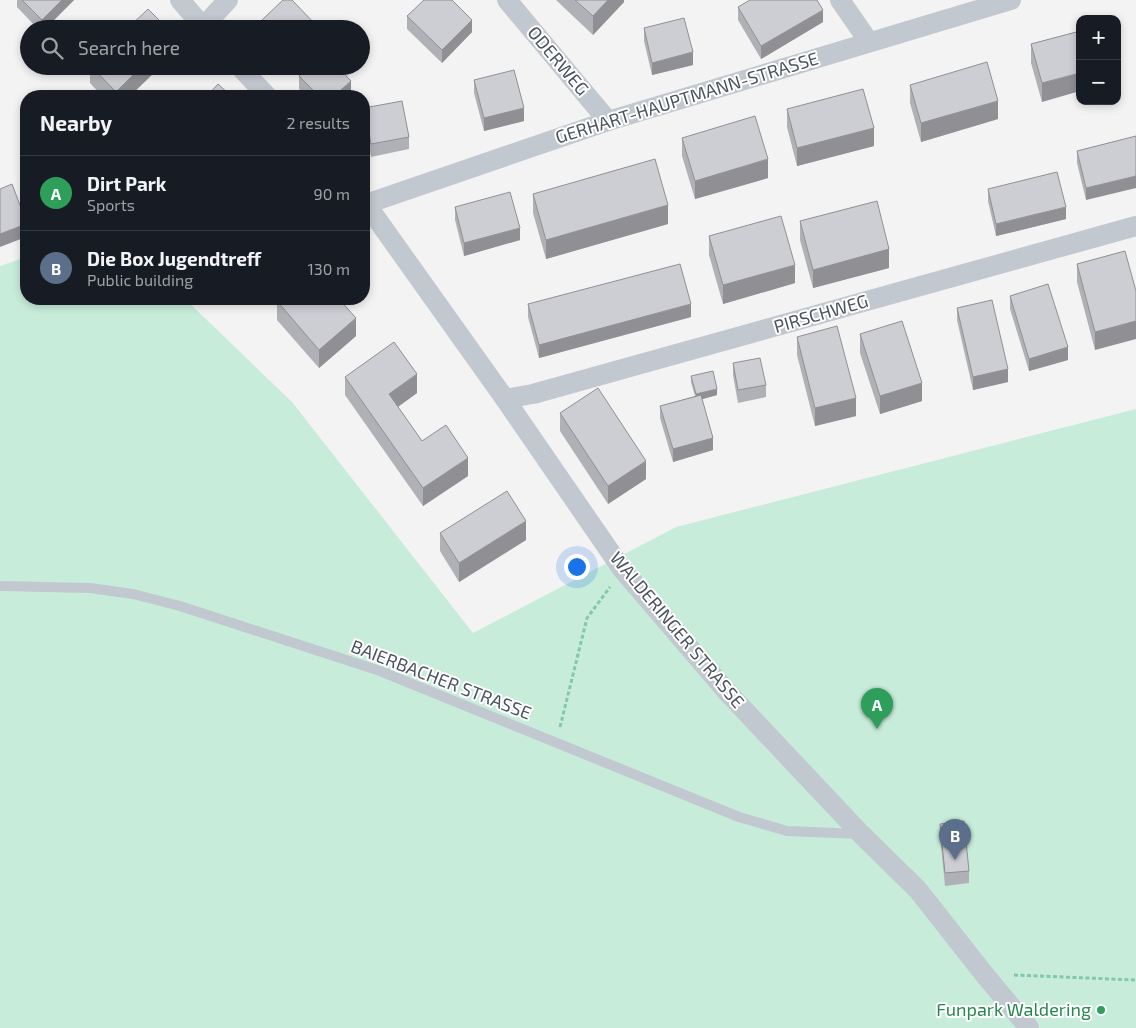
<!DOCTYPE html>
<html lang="en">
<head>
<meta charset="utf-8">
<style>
	body { margin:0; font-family:"Exo 2",sans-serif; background:#20242c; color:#f1f3f6 }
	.controls { position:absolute; right:15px; top:15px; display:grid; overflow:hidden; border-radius:10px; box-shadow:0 2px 8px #0003 }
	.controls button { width:45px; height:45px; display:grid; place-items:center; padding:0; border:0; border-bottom:1px solid #363941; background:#171b24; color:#f1f3f6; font:25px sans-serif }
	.you { position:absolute; left:576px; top:566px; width:18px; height:18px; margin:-12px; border:4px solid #fff; border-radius:50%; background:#1a73e8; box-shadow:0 0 0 8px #1a73e833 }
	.badge { display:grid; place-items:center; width:32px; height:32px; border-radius:50%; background:#2f61d2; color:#fff; font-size:16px; font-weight:700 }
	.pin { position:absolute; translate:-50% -41px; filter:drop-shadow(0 1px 2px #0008) }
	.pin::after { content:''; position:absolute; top:26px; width:18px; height:15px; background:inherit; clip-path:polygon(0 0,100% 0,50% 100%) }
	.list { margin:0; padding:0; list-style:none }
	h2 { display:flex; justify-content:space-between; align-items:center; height:65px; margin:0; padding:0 20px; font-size:21px }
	h2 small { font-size:16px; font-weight:400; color:#9ea1a6 }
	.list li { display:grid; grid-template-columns:32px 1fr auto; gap:15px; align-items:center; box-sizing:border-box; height:75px; padding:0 20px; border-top:1px solid #363941 }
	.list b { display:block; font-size:19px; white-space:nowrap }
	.list p { margin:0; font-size:16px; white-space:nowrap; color:#9ea1a6 }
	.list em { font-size:16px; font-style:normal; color:#9ea1a6 }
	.icon { flex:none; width:28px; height:28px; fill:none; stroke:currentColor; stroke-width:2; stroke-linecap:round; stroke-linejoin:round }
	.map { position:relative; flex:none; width:1136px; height:1028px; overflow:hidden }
	.search { position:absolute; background:#171b24; box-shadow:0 2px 8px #0003; left:20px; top:20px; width:350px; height:55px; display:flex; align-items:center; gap:12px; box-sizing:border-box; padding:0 18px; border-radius:28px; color:#9ea1a6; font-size:19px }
	.panel { position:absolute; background:#171b24; box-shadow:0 2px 8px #0003; left:20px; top:90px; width:350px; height:215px; border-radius:20px }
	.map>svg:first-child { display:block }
	.green { fill:#c7ecda }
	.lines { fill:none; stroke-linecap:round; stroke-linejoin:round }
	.path { stroke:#82c7ae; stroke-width:3; stroke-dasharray:4 2.5; stroke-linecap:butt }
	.lane { stroke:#c2c8cf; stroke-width:10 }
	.street { stroke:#c2c8cf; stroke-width:20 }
	.wall { fill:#b0b1b6 }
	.shaded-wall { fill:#909094 }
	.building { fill:#cdced4; stroke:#909094 }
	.leisure-dot { fill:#2e9e5b; stroke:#fff; stroke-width:2 }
	.labels { text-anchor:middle; stroke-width:4; stroke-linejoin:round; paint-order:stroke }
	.street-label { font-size:18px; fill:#4c535e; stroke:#fff }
	.leisure-label { font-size:18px; fill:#27864d; stroke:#fff; text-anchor:end }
</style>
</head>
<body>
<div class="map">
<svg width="1136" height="1028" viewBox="0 0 1136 1028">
	<rect width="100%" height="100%" fill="#f4f3f3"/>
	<polygon class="green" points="26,257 26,299 185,299 292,402 473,633 676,527 1136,409 1136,1028 0,1028 0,266"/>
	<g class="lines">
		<g class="path">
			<polyline points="560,727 587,618 610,587"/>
			<polyline points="1014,975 1136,980"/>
		</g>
		<polyline class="lane" points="0,586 90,588 133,594 180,606 380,671 739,817 787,831 859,834"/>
		<g class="street">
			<polyline points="180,0 205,29"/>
			<polyline points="507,0 608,121"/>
			<polyline points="840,0 869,42"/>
			<polyline points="203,27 228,0"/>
			<polyline points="239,66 267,96"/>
			<polyline points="364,201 505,399 622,569 728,693 861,834 918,890 984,974 1029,1028"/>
			<polyline points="366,204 608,121 1011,0"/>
			<polyline points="505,399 533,394 1136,226"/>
		</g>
	</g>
	<g class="wall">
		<polygon points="17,0 74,0 45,29 38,29 17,7"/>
		<polygon points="556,0 624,0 624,2 593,35"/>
		<polygon points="738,7 823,22 761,59 738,20"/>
		<polygon points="407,16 472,32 442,63 407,29"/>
		<polygon points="262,20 316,29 262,29"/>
		<polygon points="644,28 693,65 652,75 644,41"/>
		<polygon points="1080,31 1042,102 1031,63 1031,44"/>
		<polygon points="90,66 161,66 130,96 102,96 90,83"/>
		<polygon points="299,76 351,93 347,96 307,96 299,89"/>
		<polygon points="474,80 524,121 484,131 474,93"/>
		<polygon points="910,85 998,119 921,142 910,103"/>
		<polygon points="364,108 409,137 409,149 371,157 364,121"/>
		<polygon points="787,109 874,146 797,166 787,127"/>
		<polygon points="1136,136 1086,200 1077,163 1077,151"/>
		<polygon points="682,138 768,178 695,199 682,156"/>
		<polygon points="988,189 1066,219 996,236 988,201"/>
		<polygon points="533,194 668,224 546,259 533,213"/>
		<polygon points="455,207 520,240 464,256 455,220"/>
		<polygon points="800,221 889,268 813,288 800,240"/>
		<polygon points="709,236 795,283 723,304 709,255"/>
		<polygon points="1125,251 1095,350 1077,282 1077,264"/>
		<polygon points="1010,296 1068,360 1029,371 1010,309"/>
		<polygon points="277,301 356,336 319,368 277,320"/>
		<polygon points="528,304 691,317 539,358 528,317"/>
		<polygon points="957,308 1008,382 973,390 957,320"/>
		<polygon points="860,334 922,401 880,414 860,353"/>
		<polygon points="797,337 856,416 815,426 797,355"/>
		<polygon points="733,363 766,385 766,397 738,403 733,375"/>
		<polygon points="691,376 717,395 702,399 713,450 673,462 660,418 660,406 695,396 691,382"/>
		<polygon points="345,377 417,393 398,407 422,441 468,476 423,506 345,395"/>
		<polygon points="560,413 646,479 608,504 560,431"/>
		<polygon points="440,533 526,540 459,582 440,551"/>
		<polygon points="940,824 969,871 969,883 945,886 940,836"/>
	</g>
	<g class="shaded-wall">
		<polygon points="62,0 74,0 45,29 42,29 42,20"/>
		<polygon points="608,0 624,0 624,2 593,35 593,16"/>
		<polygon points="823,10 823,22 761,59 761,46"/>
		<polygon points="472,20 472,32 442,63 442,50"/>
		<polygon points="693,52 693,65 652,75 652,63"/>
		<polygon points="142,66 161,66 130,96 116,96 116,92"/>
		<polygon points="1080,73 1080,91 1042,102 1042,83"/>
		<polygon points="351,81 351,93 347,96 334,96"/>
		<polygon points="998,101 998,119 921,142 921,123"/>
		<polygon points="524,108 524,121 484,131 484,118"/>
		<polygon points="874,128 874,146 797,166 797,148"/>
		<polygon points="768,159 768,178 695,199 695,181"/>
		<polygon points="1136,176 1136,188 1086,200 1086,188"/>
		<polygon points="668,205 668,224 546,259 546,240"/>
		<polygon points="1066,207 1066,219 996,236 996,224"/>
		<polygon points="26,224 26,237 0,247 0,234"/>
		<polygon points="520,228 520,240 464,256 464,243"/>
		<polygon points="889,249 889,268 813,288 813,270"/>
		<polygon points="795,265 795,283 723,304 723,285"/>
		<polygon points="691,304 691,317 539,358 539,345"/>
		<polygon points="356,318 356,336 319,368 319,350"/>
		<polygon points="1136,321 1136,339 1095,350 1095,332"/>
		<polygon points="1068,347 1068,360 1029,371 1029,359"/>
		<polygon points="1008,369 1008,382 973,390 973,377"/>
		<polygon points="417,374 417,393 389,413 389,394"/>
		<polygon points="922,383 922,401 880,414 880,396"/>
		<polygon points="717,389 717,395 696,401 696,394"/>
		<polygon points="856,398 856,416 815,426 815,408"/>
		<polygon points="713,438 713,450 673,462 673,449"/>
		<polygon points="468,458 468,476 423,506 423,488"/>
		<polygon points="646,461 646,479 608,504 608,486"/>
		<polygon points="526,521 526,540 459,582 459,563"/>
	</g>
	<g class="building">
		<polygon points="22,0 62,0 42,20"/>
		<polygon points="283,0 292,0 316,25 312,29 271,29 262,20"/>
		<polygon points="424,0 452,0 472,20 442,50 407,16"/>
		<polygon points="575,0 608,0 593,16"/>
		<polygon points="750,0 817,0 823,10 761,46 738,7"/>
		<polygon points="148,9 168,29 127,29"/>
		<polygon points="684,18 693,52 652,63 644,28"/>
		<polygon points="1080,31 1080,73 1042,83 1031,44"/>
		<polygon points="987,62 998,101 921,123 910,85"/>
		<polygon points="91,66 142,66 116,92"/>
		<polygon points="310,66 337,66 351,81 334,96 319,96 299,76"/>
		<polygon points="514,70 524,108 484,118 474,80"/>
		<polygon points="218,84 231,96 207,96"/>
		<polygon points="863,89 874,128 797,148 787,109"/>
		<polygon points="402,101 409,137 371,144 364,108"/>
		<polygon points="755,116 768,159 695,181 682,138"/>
		<polygon points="1136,136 1136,176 1086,188 1077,151"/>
		<polygon points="655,159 668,205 546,240 533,194"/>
		<polygon points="1057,172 1066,207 996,224 988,189"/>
		<polygon points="12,184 26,221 26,224 0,234 0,189"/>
		<polygon points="510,192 520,228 464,243 455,207"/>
		<polygon points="877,201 889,249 813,270 800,221"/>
		<polygon points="781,216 795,265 723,285 709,236"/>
		<polygon points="1125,251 1136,291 1136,321 1095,332 1077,264"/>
		<polygon points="680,264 691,304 539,345 528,304"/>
		<polygon points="1048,284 1068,347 1029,359 1010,296"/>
		<polygon points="280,299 339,299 356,318 319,350 277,301"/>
		<polygon points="992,300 1008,369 973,377 957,308"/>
		<polygon points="902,321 922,383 880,396 860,334"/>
		<polygon points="837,326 856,398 815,408 797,337"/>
		<polygon points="394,342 417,374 389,394 422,441 446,425 468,458 423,488 345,377"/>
		<polygon points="760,358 766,385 738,390 733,363"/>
		<polygon points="713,371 717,389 696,394 691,376"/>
		<polygon points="598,388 646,461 608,486 560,413"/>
		<polygon points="701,395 713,438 673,449 660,406"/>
		<polygon points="507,491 526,521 459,563 440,533"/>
		<polygon points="964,821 969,871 945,873 940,824"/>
	</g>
	<circle class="leisure-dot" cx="1101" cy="1010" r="5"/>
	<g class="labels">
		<g class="street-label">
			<text transform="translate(558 61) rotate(50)" y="6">ODERWEG</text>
			<text transform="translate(687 98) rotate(-17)" y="6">GERHART-HAUPTMANN-STRASSE</text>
			<text transform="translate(821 314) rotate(-16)" y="6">PIRSCHWEG</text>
			<text transform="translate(677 630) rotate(50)" y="6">WALDERINGER STRASSE</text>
			<text transform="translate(441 680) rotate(21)" y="6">BAIERBACHER STRASSE</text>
		</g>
		<g class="leisure-label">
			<text x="1091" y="1016">Funpark Waldering</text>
		</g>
	</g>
</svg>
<div class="controls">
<button>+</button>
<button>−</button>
</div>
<div class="you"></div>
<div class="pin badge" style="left:877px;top:729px;background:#2e9e5b">A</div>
<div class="pin badge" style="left:955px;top:860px;background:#5c6f8a">B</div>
<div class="search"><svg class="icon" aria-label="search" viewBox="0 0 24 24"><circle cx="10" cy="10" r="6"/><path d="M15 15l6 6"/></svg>Search here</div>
<section class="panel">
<h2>Nearby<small>2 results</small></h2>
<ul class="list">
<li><span class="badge" style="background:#2e9e5b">A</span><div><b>Dirt Park</b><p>Sports</p></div><em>90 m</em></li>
<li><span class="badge" style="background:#5c6f8a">B</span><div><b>Die Box Jugendtreff</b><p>Public building</p></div><em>130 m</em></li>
</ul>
</section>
</div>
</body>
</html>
